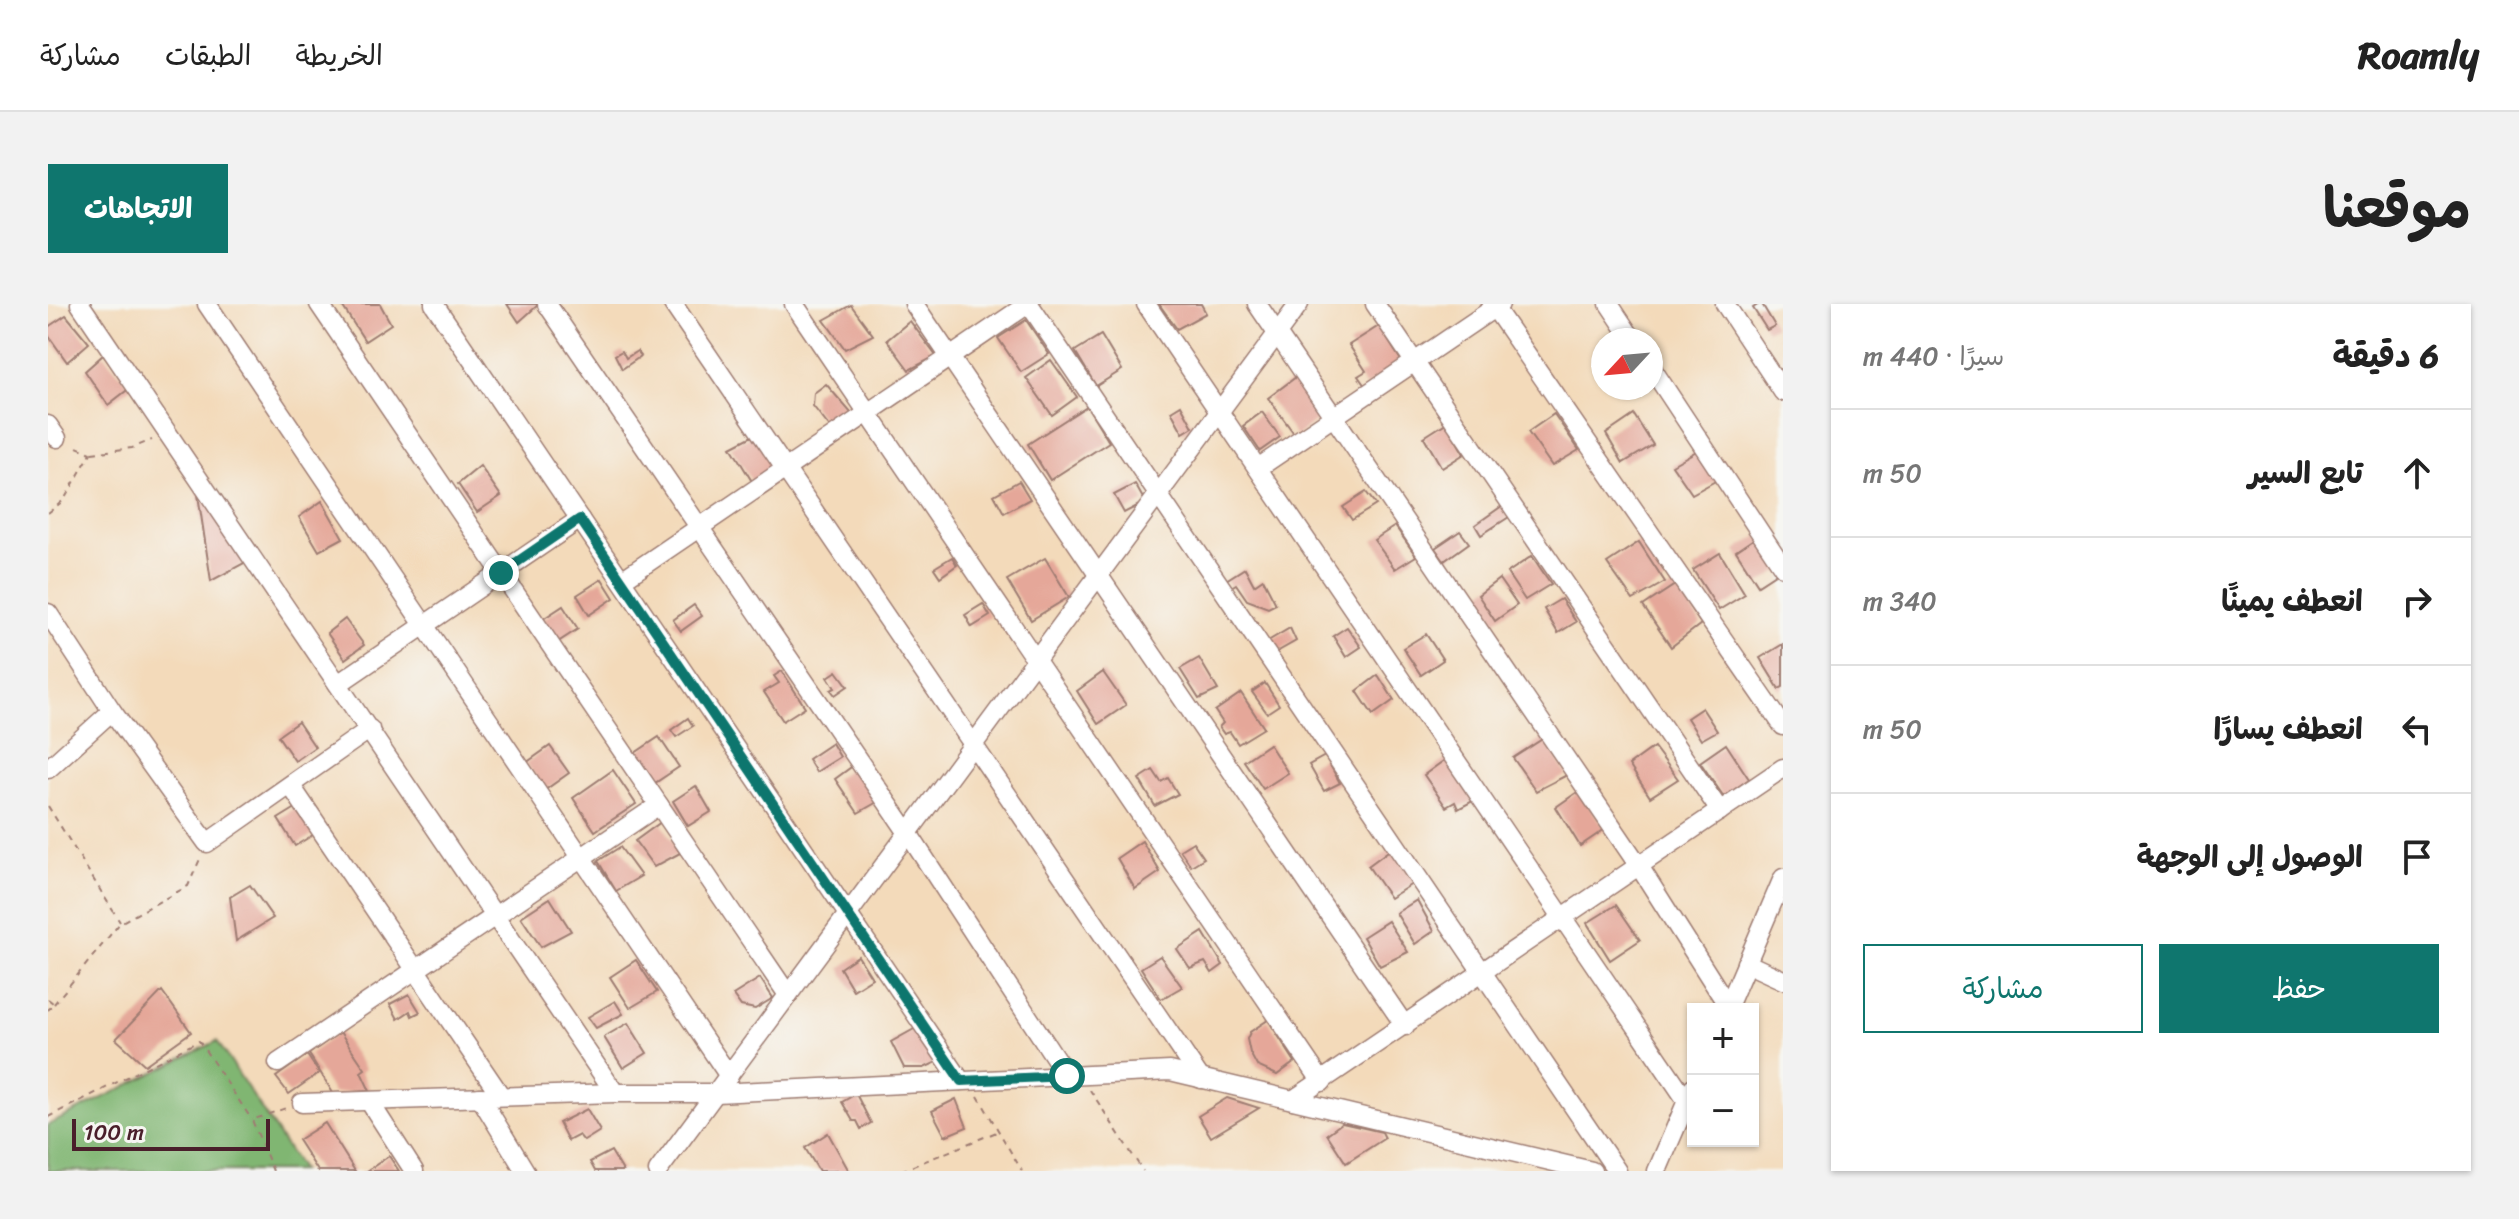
<!DOCTYPE html>
<html lang="ar">
<head>
<meta charset="utf-8">
<style>
	body { margin:0; font-family:Sriracha,"Playpen Sans Arabic",sans-serif; background:#f2f2f2; color:#222; direction:rtl }
	.controls { position:absolute; right:24px; bottom:24px; display:grid; overflow:hidden; border-radius:0px; box-shadow:0 2px 6px #0004 }
	.controls button { width:72px; height:72px; display:grid; place-items:center; padding:0; border:0; border-bottom:2px solid #e0e0e0; background:#fff; color:#222; font:40px sans-serif }
	.compass { position:absolute; left:1543px; top:24px; width:72px; height:72px; border-radius:50%; background:#fff; box-shadow:0 2px 6px #0004; rotate:244deg }
	.scale { position:absolute; left:24px; bottom:20px; width:198px; box-sizing:border-box; padding-left:8px; border:4px solid #4a1f2b; border-top:0; font-size:22px; line-height:28px; white-space:nowrap; color:#4a1f2b; -webkit-text-stroke:6px #f6f6f2; paint-order:stroke }
	.stop { position:absolute; width:24px; height:24px; margin:-18px; border:6px solid #0f766e; border-radius:50%; background:#fff }
	.stop.end { background:#0f766e; border-color:#fff; box-shadow:0 2px 8px #0008 }
	.list { margin:0; padding:0; list-style:none }
	h2 { display:flex; justify-content:space-between; align-items:center; height:104px; margin:0; padding:0 32px; font-size:34px }
	h2 small { font-size:26px; font-weight:400; color:#767676 }
	.list li { display:grid; grid-template-columns:52px 1fr auto; gap:24px; align-items:center; box-sizing:border-box; height:128px; padding:0 32px; border-top:2px solid #e0e0e0 }
	.list b { display:block; font-size:30px; white-space:nowrap }
	.list em { font-size:26px; font-style:normal; color:#767676 }
	.actions { display:flex; gap:16px; padding:24px 32px }
	.actions a { flex:1; padding:18px 0; border:2px solid #0f766e; border-radius:0px; text-align:center; font-size:28px; color:#0f766e }
	.actions .main { background:#0f766e; color:#fff }
	.icon { flex:none; width:44px; height:44px; fill:none; stroke:currentColor; stroke-width:2; stroke-linecap:round; stroke-linejoin:round }
	.map { position:relative; flex:none; width:1735px; height:867px; overflow:hidden; direction:ltr; border-radius:0px }
	header { display:flex; align-items:center; gap:48px; box-sizing:border-box; height:112px; padding:0 40px; background:#fff; border-bottom:2px solid #e0e0e0 }
	header strong { font-size:38px }
	nav { display:flex; gap:44px; margin-inline-start:auto; font-size:28px }
	.intro { display:flex; align-items:center; justify-content:space-between; box-sizing:border-box; height:192px; padding:0 48px }
	h1 { margin:0; font-size:56px }
	.button { padding:20px 36px; border-radius:0px; background:#0f766e; color:#fff; font-size:28px; font-weight:700 }
	main { display:flex; gap:48px; padding:0 48px }
	aside { flex:1; background:#fff; border-radius:0px; box-shadow:0 2px 6px #0004 }
	.map>svg:first-child { display:block }
	.forest { fill:#80b672; stroke:#656a4e; stroke-width:2 }
	.building { fill:#e5a799 }
	.lines { fill:none; stroke-linecap:round; stroke-linejoin:round }
	.minor-casing { stroke:#9e7c72; stroke-width:21 }
	.path { stroke:#9e7c72; stroke-width:2; stroke-dasharray:6 6; stroke-linecap:butt }
	.minor { stroke:#fff; stroke-width:18 }
	.route { stroke:#0f766e; stroke-width:10 }
</style>
</head>
<body>
<header>
<strong>Roamly</strong>
<nav><a>الخريطة</a><a>الطبقات</a><a>مشاركة</a></nav>
</header>
<div class="intro"><h1>موقعنا</h1><a class="button">الاتجاهات</a></div>
<main>
<aside>
<h2>6 دقيقة<small>سيرًا · 440 m</small></h2>
<ul class="list">
<li><svg class="icon" aria-label="ahead" viewBox="0 0 24 24"><path d="M12 20V5M6 11l6-6 6 6"/></svg><div><b>تابع السير</b></div><em>50 m</em></li>
<li><svg class="icon" aria-label="right" viewBox="0 0 24 24"><path d="M7 20v-9h11M14 6l5 5-5 5"/></svg><div><b>انعطف يمينًا</b></div><em>340 m</em></li>
<li><svg class="icon" aria-label="left" viewBox="0 0 24 24"><path d="M17 20v-9H6M10 6l-5 5 5 5"/></svg><div><b>انعطف يسارًا</b></div><em>50 m</em></li>
<li><svg class="icon" aria-label="arrive" viewBox="0 0 24 24"><path d="M6 21V4h12l-3 4 3 4H6"/></svg><div><b>الوصول إلى الوجهة</b></div></li>
</ul>
<div class="actions"><a class="main">حفظ</a><a>مشاركة</a></div>
</aside>
<div class="map">
<svg width="1735" height="867" viewBox="0 0 1735 867">
	<rect width="100%" height="100%" fill="#f6f6f2"/>
	<filter id="ink" filterUnits="userSpaceOnUse"><feTurbulence type="fractalNoise" baseFrequency=".0125" numOctaves="2"/><feDisplacementMap in="SourceGraphic" scale="16" xChannelSelector="R" yChannelSelector="G"/><feConvolveMatrix kernelMatrix="1 2 1 2 8 2 1 2 1" color-interpolation-filters="sRGB"/></filter>
	<filter id="wash" filterUnits="userSpaceOnUse"><feTurbulence type="fractalNoise" baseFrequency=".006" numOctaves="4" result="noise"/><feDisplacementMap in="SourceGraphic" scale="32" xChannelSelector="R" yChannelSelector="G"/><feGaussianBlur stdDeviation="1.8" result="paint"/><feColorMatrix in="noise" values="0 0 0 0 0 0 0 0 0 0 0 0 0 0 0 0 0 1.4 0 .05"/><feComposite in="paint" operator="in"/></filter>
	<g filter="url(#wash)">
		<rect width="100%" height="100%" fill="#f3daba"/>
		<polygon class="forest" points="169,737 254,867 0,867 0,821"/>
		<g id="blocks">
			<g class="building">
				<polygon points="293,0 332,0 343,20 317,37"/>
				<polygon points="459,0 491,0 471,18"/>
				<polygon points="1111,0 1153,0 1158,9 1129,25"/>
				<polygon points="1711,0 1714,0 1727,22 1719,26 1705,4"/>
				<polygon points="803,1 825,31 797,45 776,16"/>
				<polygon points="18,11 41,39 19,58 0,31 0,23"/>
				<polygon points="978,16 1001,50 973,68 950,34"/>
				<polygon points="862,17 888,52 861,66 839,36"/>
				<polygon points="1331,22 1354,58 1317,82 1310,72 1318,67 1301,41"/>
				<polygon points="1053,31 1074,66 1048,82 1027,47"/>
				<polygon points="574,47 578,54 589,47 593,52 574,65 567,51"/>
				<polygon points="55,51 83,83 60,101 37,67"/>
				<polygon points="1003,56 1029,93 1004,111 978,74"/>
				<polygon points="1248,73 1277,110 1248,132 1220,94"/>
				<polygon points="778,80 804,110 783,125 765,102 766,89"/>
				<polygon points="1133,101 1145,123 1135,129 1123,107"/>
				<polygon points="1039,102 1061,138 1002,176 980,140"/>
				<polygon points="1214,108 1232,133 1212,147 1195,122"/>
				<polygon points="1506,110 1531,146 1504,162 1480,128"/>
				<polygon points="1586,111 1605,141 1575,159 1558,130"/>
				<polygon points="1398,119 1416,150 1394,164 1376,133"/>
				<polygon points="712,128 727,164 705,179 683,143"/>
				<polygon points="1652,145 1671,175 1644,190 1624,161"/>
				<polygon points="432,162 453,192 429,208 410,180"/>
				<polygon points="971,177 982,195 956,209 946,191"/>
				<polygon points="1087,180 1097,198 1076,209 1066,191"/>
				<polygon points="149,184 200,257 163,277"/>
				<polygon points="1318,188 1328,201 1304,216 1295,203"/>
				<polygon points="274,197 295,234 271,247 251,213"/>
				<polygon points="1454,202 1461,213 1433,231 1427,221"/>
				<polygon points="1347,222 1368,252 1347,265 1326,236"/>
				<polygon points="1412,227 1421,239 1396,257 1387,244"/>
				<polygon points="1710,232 1733,266 1710,281 1688,247"/>
				<polygon points="1591,238 1617,278 1585,296 1559,259"/>
				<polygon points="1672,249 1697,290 1671,306 1645,266"/>
				<polygon points="1484,252 1503,280 1477,296 1459,269"/>
				<polygon points="904,253 909,261 892,273 886,264"/>
				<polygon points="997,254 1021,293 983,316 959,276"/>
				<polygon points="1197,264 1206,281 1215,275 1228,300 1220,304 1199,296 1188,280 1183,283 1178,276"/>
				<polygon points="554,275 566,294 541,311 529,291"/>
				<polygon points="1451,275 1469,301 1447,317 1430,291"/>
				<polygon points="1627,281 1653,320 1623,343 1595,302"/>
				<polygon points="1513,295 1528,318 1510,329 1496,305"/>
				<polygon points="935,300 942,312 924,323 917,311"/>
				<polygon points="646,301 654,312 633,327 625,316"/>
				<polygon points="515,302 530,325 510,338 495,315"/>
				<polygon points="297,315 316,341 297,355 279,329"/>
				<polygon points="1299,323 1313,343 1298,353 1285,332"/>
				<polygon points="1242,324 1248,337 1227,349 1220,337"/>
				<polygon points="1378,330 1395,356 1373,371 1355,344"/>
				<polygon points="1735,340 1735,383 1731,385 1712,354"/>
				<polygon points="1151,354 1170,386 1151,395 1132,365"/>
				<polygon points="734,367 757,403 735,417 716,388 731,379 726,372"/>
				<polygon points="789,367 800,382 787,391 783,386 787,384 780,373"/>
				<polygon points="1055,368 1078,401 1050,420 1029,387"/>
				<polygon points="1330,371 1346,396 1325,411 1309,387"/>
				<polygon points="1217,379 1231,401 1219,409 1204,388"/>
				<polygon points="1193,389 1216,424 1190,440 1182,428 1176,430 1171,423 1175,419 1167,407"/>
				<polygon points="1654,404 1669,427 1653,436 1639,414"/>
				<polygon points="640,414 645,422 628,433 623,426"/>
				<polygon points="250,418 267,443 247,457 230,432"/>
				<polygon points="611,433 631,463 607,479 587,449"/>
				<polygon points="1496,434 1519,471 1488,487 1465,454"/>
				<polygon points="784,439 792,453 768,468 760,455"/>
				<polygon points="1221,440 1240,469 1215,485 1196,457"/>
				<polygon points="1678,440 1701,475 1676,493 1652,458"/>
				<polygon points="502,442 521,469 497,486 478,459"/>
				<polygon points="1606,443 1630,475 1602,493 1581,461"/>
				<polygon points="1277,452 1292,479 1276,487 1261,461"/>
				<polygon points="1398,455 1425,497 1410,505 1407,498 1398,503 1376,471"/>
				<polygon points="806,461 831,497 810,509 787,475"/>
				<polygon points="565,466 588,500 547,527 525,494"/>
				<polygon points="1105,466 1113,478 1120,474 1130,490 1107,502 1091,475"/>
				<polygon points="648,482 663,508 640,522 625,497"/>
				<polygon points="1531,487 1557,525 1532,542 1508,503"/>
				<polygon points="251,502 268,529 247,542 230,515"/>
				<polygon points="613,518 632,549 606,563 587,537"/>
				<polygon points="1094,537 1112,568 1087,585 1069,554"/>
				<polygon points="1145,538 1156,554 1143,562 1132,546"/>
				<polygon points="572,543 593,572 568,587 550,557"/>
				<polygon points="1343,545 1367,578 1342,594 1320,562"/>
				<polygon points="202,581 225,614 188,637 182,593"/>
				<polygon points="502,594 523,627 493,643 473,613"/>
				<polygon points="1369,596 1386,627 1367,640 1348,609"/>
				<polygon points="1568,601 1592,636 1562,656 1539,619"/>
				<polygon points="1340,617 1360,648 1332,662 1315,633"/>
				<polygon points="1155,628 1175,661 1164,669 1157,658 1142,664 1129,645"/>
				<polygon points="810,652 824,674 805,686 792,664"/>
				<polygon points="1112,652 1134,683 1113,695 1093,664"/>
				<polygon points="588,656 609,688 582,704 562,673"/>
				<polygon points="712,674 725,694 707,705 693,702 685,691"/>
				<polygon points="114,687 143,728 97,761 68,735"/>
				<polygon points="361,690 372,708 364,712 362,707 350,715 342,700"/>
				<polygon points="567,697 575,710 548,724 540,713"/>
				<polygon points="1220,716 1247,758 1229,771 1209,762 1202,749 1199,735 1202,728"/>
				<polygon points="580,719 599,749 575,764 556,733"/>
				<polygon points="868,724 889,758 876,764 856,764 843,738"/>
				<polygon points="292,728 317,765 313,768 322,787 285,789 261,750"/>
				<polygon points="259,751 271,769 241,790 228,773"/>
				<polygon points="808,790 823,819 813,825 809,817 805,817 794,798"/>
				<polygon points="1179,794 1211,804 1163,833 1150,812"/>
				<polygon points="908,795 919,823 897,832 884,807"/>
				<polygon points="539,805 552,827 536,837 531,831 520,837 511,819"/>
				<polygon points="277,819 307,867 270,867 250,836"/>
				<polygon points="1294,819 1334,828 1337,834 1298,859 1279,830"/>
				<polygon points="780,829 801,867 771,867 757,844"/>
				<polygon points="563,847 575,867 547,867 542,858"/>
				<polygon points="341,852 351,867 319,867"/>
			</g>
		</g>
	</g>
	<g filter="url(#ink)">
		<use href="#blocks" fill-opacity="0" stroke="#9e7c72" stroke-width="2"/>
		<g class="lines">
			<defs>
				<g id="minor">
					<polyline points="32,0 567,789"/>
					<polyline points="159,0 681,772"/>
					<polyline points="271,0 740,691"/>
					<polyline points="386,0 913,777"/>
					<polyline points="499,0 860,529 1019,772"/>
					<polyline points="625,0 1153,775"/>
					<polyline points="746,0 1274,778"/>
					<polyline points="866,0 1357,722"/>
					<polyline points="981,0 1569,867"/>
					<polyline points="1098,0 1639,797"/>
					<polyline points="1209,0 1591,562 1680,702"/>
					<polyline points="1327,0 1672,507"/>
					<polyline points="1444,0 1735,422"/>
					<polyline points="1561,0 1585,36"/>
					<polyline points="1677,0 1735,88"/>
					<polyline points="1603,63 1735,263"/>
					<polyline points="0,121 9,134"/>
					<polyline points="1210,164 1452,0"/>
					<polyline points="574,276 980,0"/>
					<polyline points="0,309 64,407 159,539 322,425"/>
					<polyline points="290,380 532,215"/>
					<polyline points="0,465 64,407"/>
					<polyline points="243,482 453,792"/>
					<polyline points="1698,659 1735,676"/>
					<polyline points="1679,705 1735,574"/>
					<polyline points="230,759 611,501"/>
					<polyline points="432,793 477,867"/>
					<polyline points="1245,796 1735,464"/>
					<polyline points="321,797 366,867"/>
					<polyline points="254,799 567,789 668,789 1122,767 1544,867"/>
					<polyline points="610,867 1251,0"/>
					<polyline points="1609,867 1645,783"/>
				</g>
			</defs>
			<use href="#minor" class="minor-casing"/>
			<g class="path">
				<polyline points="44,149 84,144 104,136"/>
				<polyline points="0,209 16,196 43,149 24,141"/>
				<polyline points="0,502 72,618"/>
				<polyline points="0,695 6,700 0,706"/>
				<polyline points="6,700 72,619 140,582 152,555"/>
				<polyline points="1042,786 1095,867"/>
				<polyline points="930,792 974,867"/>
				<polyline points="0,813 151,737 204,816"/>
				<polyline points="225,867 204,816 238,804"/>
				<polyline points="853,867 951,827"/>
			</g>
			<use href="#minor" class="minor"/>
		</g>
	</g>
	<g class="lines" filter="url(#ink)">
		<polyline class="route" points="453,269 532,215 913,777 1019,772"/>
	</g>
</svg>
<div class="controls">
<button>+</button>
<button>−</button>
</div>
<svg class="compass" viewBox="-18 -18 36 36"><path d="M0-13l5 13h-10z" fill="#e53935"/><path d="M0 13l5-13h-10z" fill="#767676"/></svg>
<div class="scale">100 m</div>
<div class="stop" style="left:1019px;top:772px"></div>
<div class="stop end" style="left:453px;top:269px"></div>
</div>
</main>
</body>
</html>
